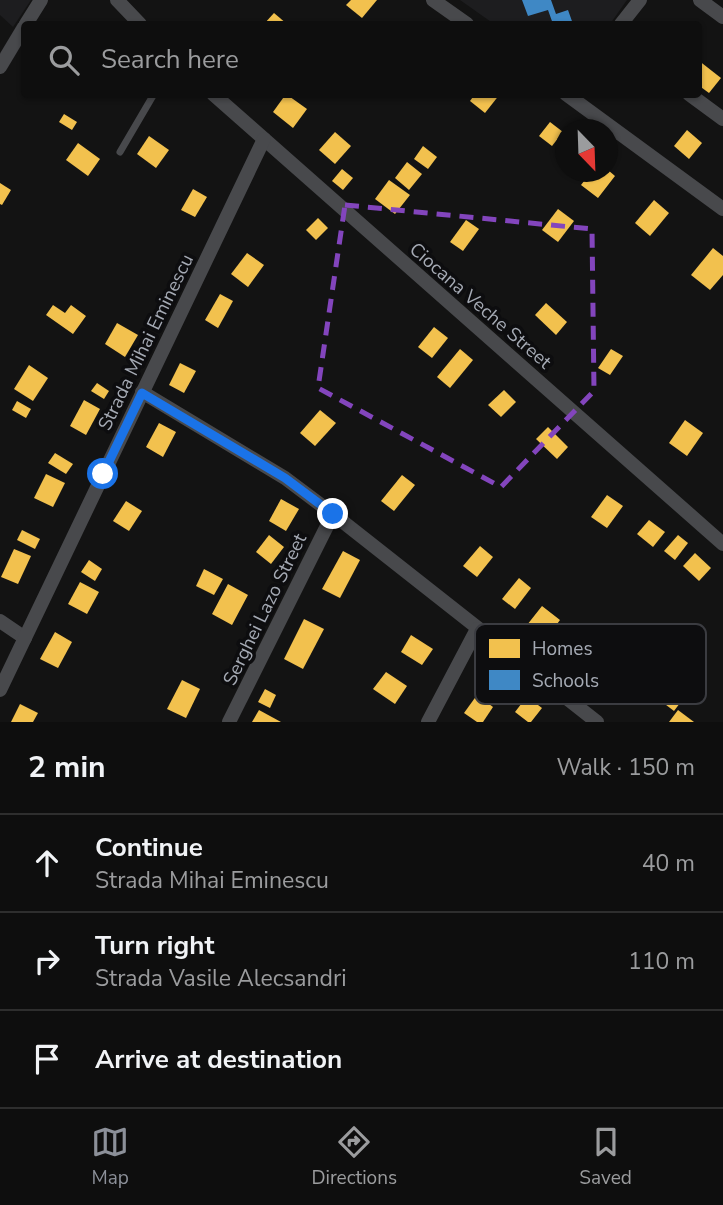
<!DOCTYPE html>
<html lang="en">
<head>
<meta charset="utf-8">
<style>
	body { margin:0; font-family:"Nunito Sans",sans-serif; background:#171717; color:#f1f3f6 }
	.compass { position:absolute; left:555px; top:119px; width:63px; height:63px; border-radius:50%; background:#0e0e0e; box-shadow:0 2px 5px #0004; rotate:157deg }
	.stop { position:absolute; width:21px; height:21px; margin:-16px; border:5px solid #1a73e8; border-radius:50%; background:#fff }
	.stop.end { background:#1a73e8; border-color:#fff; box-shadow:0 2px 7px #0008 }
	.list { margin:0; padding:0; list-style:none }
	h2 { display:flex; justify-content:space-between; align-items:center; height:91px; margin:0; padding:0 28px; font-size:30px }
	h2 small { font-size:23px; font-weight:400; color:#9b9c9e }
	.list li { display:grid; grid-template-columns:46px 1fr auto; gap:21px; align-items:center; box-sizing:border-box; height:98px; padding:0 28px; border-top:2px solid #2e2e2e }
	.list b { display:block; font-size:26px; white-space:nowrap }
	.list p { margin:0; font-size:23px; white-space:nowrap; color:#9b9c9e }
	.list em { font-size:23px; font-style:normal; color:#9b9c9e }
	.icon { flex:none; width:38px; height:38px; fill:none; stroke:currentColor; stroke-width:2; stroke-linecap:round; stroke-linejoin:round }
	.map { position:relative; flex:none; width:723px; height:722px; overflow:hidden }
	.search { position:absolute; background:#0e0e0e; box-shadow:0 2px 5px #0004; left:21px; right:21px; top:21px; height:77px; display:flex; align-items:center; gap:18px; box-sizing:border-box; padding:0 24px; border-radius:7px; color:#9b9c9e; font-size:26px }
	.sheet { height:385px; background:#0e0e0e }
	nav { display:flex; justify-content:space-around; align-items:center; box-sizing:border-box; height:98px; border-top:2px solid #2e2e2e; background:#0e0e0e; font-size:19px; color:#9b9c9e }
	nav a { display:grid; justify-items:center; gap:4px }
	nav .on { color:#8c9099 }
	.map>svg:first-child { display:block }
	.built { fill:#1d1d1f }
	.homes { fill:#f2c14e }
	.schools { fill:#3f88c5 }
	.lines { fill:none; stroke-linecap:round; stroke-linejoin:round }
	.service { stroke:#48494c; stroke-width:7 }
	.minor { stroke:#48494c; stroke-width:14 }
	.route { stroke:#1a73e8; stroke-width:9 }
	.marked { fill:none; stroke:#8345bd; stroke-width:5; stroke-dasharray:14 9; stroke-linejoin:round }
	.labels { text-anchor:middle; stroke-width:7; stroke-linejoin:round; paint-order:stroke }
	.street-label { font-size:19px; fill:#a5aab4; stroke:#0d0d0f }
	.key { fill:#0d0d0f; stroke:#3b3c41; stroke-width:2 }
	.key-label { font-size:19px; fill:#a5aab4 }
</style>
</head>
<body>
<div class="map">
<svg width="723" height="722" viewBox="0 0 723 722">
	<rect width="100%" height="100%" fill="#131313"/>
	<g class="built">
		<polygon points="0,0 31,0 13,27 0,15"/>
		<polygon points="460,0 627,0 610,24 494,24"/>
	</g>
	<g class="homes">
		<polygon points="351,0 377,0 362,18 346,5"/>
		<polygon points="274,13 287,24 264,24"/>
		<polygon points="698,60 721,78 709,93 698,85"/>
		<polygon points="286,94 307,109 293,128 273,112"/>
		<polygon points="475,94 500,94 485,113 470,101"/>
		<polygon points="64,114 77,122 72,130 59,122"/>
		<polygon points="550,122 563,132 552,146 539,136"/>
		<polygon points="687,130 702,143 689,159 674,146"/>
		<polygon points="335,132 351,146 335,164 319,150"/>
		<polygon points="149,136 169,150 156,168 137,154"/>
		<polygon points="78,143 100,159 88,176 66,160"/>
		<polygon points="423,146 437,157 428,169 414,159"/>
		<polygon points="407,162 422,174 409,190 395,178"/>
		<polygon points="342,169 353,178 343,190 332,181"/>
		<polygon points="608,170 615,176 598,198 581,185 591,172 608,172"/>
		<polygon points="389,180 410,195 395,214 375,199"/>
		<polygon points="0,183 11,190 2,205 0,204"/>
		<polygon points="193,189 207,197 195,217 181,210"/>
		<polygon points="654,200 669,213 650,236 635,223"/>
		<polygon points="558,209 574,221 558,242 542,230"/>
		<polygon points="318,218 328,228 316,240 306,230"/>
		<polygon points="466,220 479,229 463,251 450,242"/>
		<polygon points="713,248 723,256 723,275 710,290 691,275"/>
		<polygon points="247,253 264,265 248,287 231,274"/>
		<polygon points="220,294 233,301 218,328 205,320"/>
		<polygon points="546,303 567,322 556,335 535,315"/>
		<polygon points="53,305 65,313 71,305 86,316 73,334 46,315"/>
		<polygon points="117,323 138,335 125,357 105,344"/>
		<polygon points="434,327 448,338 432,358 418,347"/>
		<polygon points="460,349 473,360 450,388 437,377"/>
		<polygon points="611,349 623,356 610,375 598,368"/>
		<polygon points="180,363 196,371 184,393 169,385"/>
		<polygon points="29,365 48,378 33,401 14,389"/>
		<polygon points="97,383 109,391 104,399 91,391"/>
		<polygon points="504,390 516,402 501,417 488,405"/>
		<polygon points="84,400 100,409 86,435 70,426"/>
		<polygon points="17,401 31,409 26,418 12,410"/>
		<polygon points="320,410 336,423 315,446 300,433"/>
		<polygon points="685,420 703,433 687,456 669,443"/>
		<polygon points="159,423 176,432 163,457 146,447"/>
		<polygon points="548,427 568,447 557,459 536,439"/>
		<polygon points="55,453 73,464 66,474 48,463"/>
		<polygon points="46,474 65,483 53,507 34,498"/>
		<polygon points="402,475 415,485 394,511 381,501"/>
		<polygon points="607,495 623,506 607,528 591,517"/>
		<polygon points="281,499 299,509 286,531 269,521"/>
		<polygon points="126,501 142,511 129,531 113,521"/>
		<polygon points="649,520 665,532 653,547 637,534"/>
		<polygon points="22,530 40,539 35,549 17,540"/>
		<polygon points="269,535 284,547 271,564 256,552"/>
		<polygon points="678,535 688,543 675,560 664,551"/>
		<polygon points="480,546 493,557 477,577 463,566"/>
		<polygon points="14,549 31,556 18,584 1,577"/>
		<polygon points="343,551 360,560 340,598 322,589"/>
		<polygon points="695,553 711,568 699,581 683,566"/>
		<polygon points="89,560 102,569 95,581 81,572"/>
		<polygon points="204,569 223,579 214,595 196,586"/>
		<polygon points="519,578 531,588 515,609 502,599"/>
		<polygon points="80,582 99,592 87,614 68,604"/>
		<polygon points="228,584 248,595 232,625 212,614"/>
		<polygon points="542,606 560,620 546,639 538,634 540,631 536,628 535,631 527,625"/>
		<polygon points="304,619 324,629 303,669 284,659"/>
		<polygon points="55,632 72,642 58,668 40,659"/>
		<polygon points="411,635 433,649 422,665 401,652"/>
		<polygon points="386,672 407,686 395,704 373,689"/>
		<polygon points="182,680 200,689 186,718 167,709"/>
		<polygon points="666,686 683,699 674,711 657,698"/>
		<polygon points="265,689 276,695 270,708 258,702"/>
		<polygon points="477,695 493,707 483,722 477,722 464,713"/>
		<polygon points="532,696 540,702 538,705 542,708 531,722 528,722 515,712 525,699 528,701"/>
		<polygon points="20,704 38,713 33,722 11,722"/>
		<polygon points="259,710 281,722 252,722"/>
		<polygon points="678,710 694,722 669,722"/>
	</g>
	<polygon class="schools" points="522,0 551,0 556,14 568,10 573,24 553,24 548,10 528,16"/>
	<g class="lines">
		<polyline class="service" points="120,152 154,94"/>
		<g class="minor">
			<polyline points="117,0 140,24"/>
			<polyline points="433,0 467,24"/>
			<polyline points="700,0 723,17"/>
			<polyline points="26,24 41,0"/>
			<polyline points="621,24 640,0"/>
			<polyline points="0,67 24,27"/>
			<polyline points="213,94 723,544"/>
			<polyline points="566,94 723,209"/>
			<polyline points="689,94 723,119"/>
			<polyline points="142,392 285,478 333,514 597,722"/>
			<polyline points="0,621 25,638"/>
			<polyline points="0,690 264,139"/>
			<polyline points="229,722 333,514"/>
			<polyline points="428,722 477,629"/>
		</g>
	</g>
	<g class="lines">
		<polyline class="route" points="103,474 142,393 285,478 333,514"/>
	</g>
	<path class="marked" d="M345 205 592 229 594 391 501 487 318 388Z"/>
	<g class="labels">
		<g class="street-label">
			<text transform="translate(481 305) rotate(41)" y="7">Ciocana Veche Street</text>
			<text transform="translate(145 342) rotate(-64)" y="7">Strada Mihai Eminescu</text>
			<text transform="translate(264 609) rotate(-64)" y="7">Serghei Lazo Street</text>
		</g>
	</g>
	<rect x="475" y="624" width="231" height="80" rx="10" class="key"/>
	<rect x="489" y="639" width="31" height="19" fill="#f2c14e"/>
	<rect x="489" y="670" width="31" height="20" fill="#3f88c5"/>
	<g class="key-label">
		<text x="532" y="655">Homes</text>
		<text x="532" y="687">Schools</text>
	</g>
</svg>
<svg class="compass" viewBox="-18 -18 36 36"><path d="M0-13l5 13h-10z" fill="#e53935"/><path d="M0 13l5-13h-10z" fill="#9b9c9e"/></svg>
<div class="stop" style="left:103px;top:474px"></div>
<div class="stop end" style="left:333px;top:514px"></div>
<div class="search"><svg class="icon" aria-label="search" viewBox="0 0 24 24"><circle cx="10" cy="10" r="6"/><path d="M15 15l6 6"/></svg>Search here</div>
</div>
<section class="sheet">
<h2>2 min<small>Walk · 150 m</small></h2>
<ul class="list">
<li><svg class="icon" aria-label="ahead" viewBox="0 0 24 24"><path d="M12 20V5M6 11l6-6 6 6"/></svg><div><b>Continue</b><p>Strada Mihai Eminescu</p></div><em>40 m</em></li>
<li><svg class="icon" aria-label="right" viewBox="0 0 24 24"><path d="M7 20v-9h11M14 6l5 5-5 5"/></svg><div><b>Turn right</b><p>Strada Vasile Alecsandri</p></div><em>110 m</em></li>
<li><svg class="icon" aria-label="arrive" viewBox="0 0 24 24"><path d="M6 21V4h12l-3 4 3 4H6"/></svg><div><b>Arrive at destination</b></div></li>
</ul>
</section>
<nav>
<a class="on"><svg class="icon" aria-label="map" viewBox="0 0 24 24"><path d="M3 6l6-2 6 2 6-2v14l-6 2-6-2-6 2zM9 4v14M15 6v14"/></svg>Map</a>
<a><svg class="icon" aria-label="directions" viewBox="0 0 24 24"><path d="M12 3l9 9-9 9-9-9zM9 14v-3h6M13 9l2 2-2 2"/></svg>Directions</a>
<a><svg class="icon" aria-label="saved" viewBox="0 0 24 24"><path d="M7 4h10v16l-5-4-5 4z"/></svg>Saved</a>
</nav>
</body>
</html>
